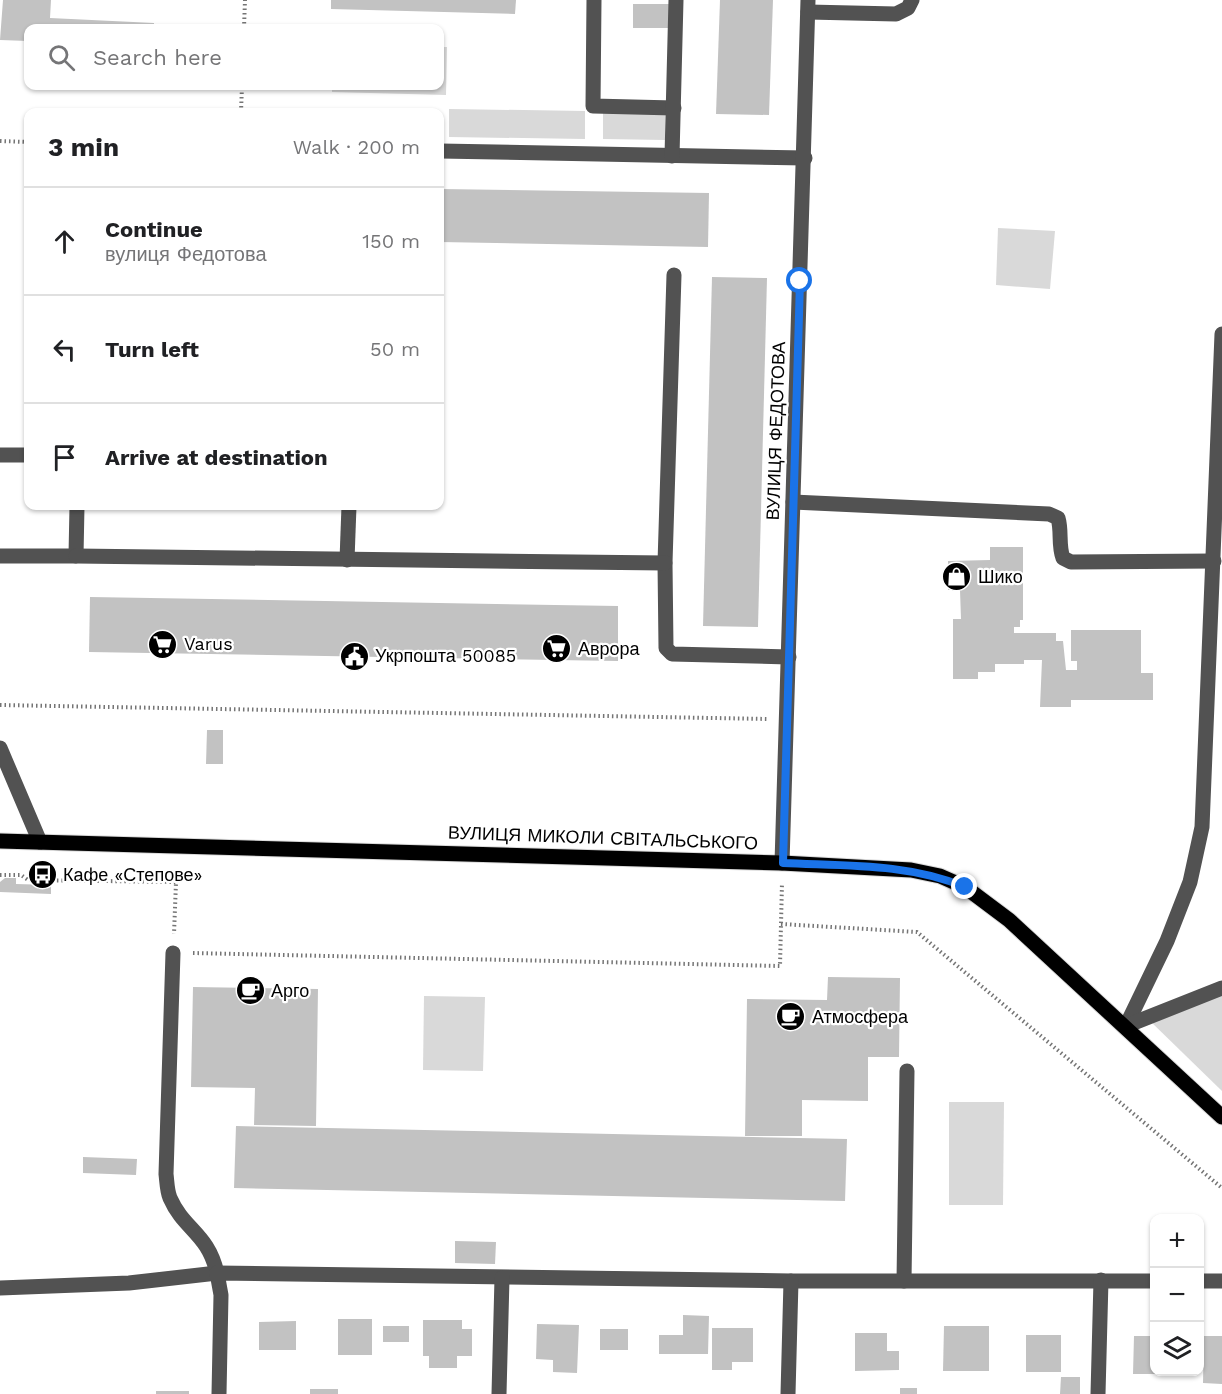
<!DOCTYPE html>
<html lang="en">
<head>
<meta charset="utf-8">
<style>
	body { margin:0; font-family:"Work Sans",sans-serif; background:#f6f6f6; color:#202124 }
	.controls { position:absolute; right:18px; bottom:18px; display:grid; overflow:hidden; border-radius:12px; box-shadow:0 2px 4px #0004 }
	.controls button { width:54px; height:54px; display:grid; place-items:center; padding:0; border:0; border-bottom:2px solid #e0e0e0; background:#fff; color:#202124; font:30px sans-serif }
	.stop { position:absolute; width:18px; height:18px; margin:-14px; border:4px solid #1a73e8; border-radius:50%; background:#fff }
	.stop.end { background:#1a73e8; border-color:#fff; box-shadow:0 2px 6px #0008 }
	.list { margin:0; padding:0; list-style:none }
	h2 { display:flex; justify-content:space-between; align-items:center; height:78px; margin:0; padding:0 24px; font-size:26px }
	h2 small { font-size:20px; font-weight:400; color:#757577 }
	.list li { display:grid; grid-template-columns:39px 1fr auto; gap:18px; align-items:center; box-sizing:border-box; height:108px; padding:0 24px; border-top:2px solid #e0e0e0 }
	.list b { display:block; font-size:22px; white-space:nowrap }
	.list p { margin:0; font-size:20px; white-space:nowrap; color:#757577 }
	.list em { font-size:20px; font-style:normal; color:#757577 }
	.icon { flex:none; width:33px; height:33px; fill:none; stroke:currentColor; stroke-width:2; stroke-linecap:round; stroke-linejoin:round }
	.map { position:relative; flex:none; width:1222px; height:1394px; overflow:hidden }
	.search { position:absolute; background:#fff; box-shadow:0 2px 4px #0004; left:24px; top:24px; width:420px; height:66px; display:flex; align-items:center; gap:15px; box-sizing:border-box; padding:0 21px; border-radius:12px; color:#757577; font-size:22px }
	.panel { position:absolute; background:#fff; box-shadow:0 2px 4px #0004; left:24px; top:108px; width:420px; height:402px; border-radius:12px }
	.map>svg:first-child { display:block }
	.green { fill:#d9d9d9 }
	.building { fill:#c2c2c2 }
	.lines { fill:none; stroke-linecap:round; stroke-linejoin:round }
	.major-casing { stroke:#dbdbdb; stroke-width:17 }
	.path { stroke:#747474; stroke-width:4; stroke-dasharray:1.5 3; stroke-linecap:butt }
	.minor { stroke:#525252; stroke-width:15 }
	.major { stroke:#000; stroke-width:15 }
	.route { stroke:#1a73e8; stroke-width:8 }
	.labels { text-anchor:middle; stroke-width:4.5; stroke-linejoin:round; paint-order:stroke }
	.street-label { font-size:18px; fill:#000; stroke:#fff }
	.poi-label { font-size:18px; fill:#000; stroke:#fff; text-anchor:start }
</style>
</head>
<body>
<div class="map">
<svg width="1222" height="1394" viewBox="0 0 1222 1394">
	<rect width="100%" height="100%" fill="#fff"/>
	<g class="green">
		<polygon points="440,47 447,47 446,95 332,92 332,86 440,86"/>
		<polygon points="449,109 585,111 585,139 449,137"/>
		<polygon points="603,113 665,113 665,140 603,139"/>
		<polygon points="998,228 1055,231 1050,289 996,285"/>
		<polygon points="1222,988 1222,1091 1147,1018"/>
		<polygon points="424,996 485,997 483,1071 423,1070"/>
		<polygon points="949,1102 1004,1102 1003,1205 949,1205"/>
	</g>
	<g class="building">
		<polygon points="3,0 51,0 50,18 154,23 154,28 28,28 28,41 0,40"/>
		<polygon points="331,0 516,0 515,14 331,9"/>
		<polygon points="720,0 773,0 769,115 716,114"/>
		<rect x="633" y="4" width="36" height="24"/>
		<polygon points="440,189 709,193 708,247 440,242"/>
		<polygon points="712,277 767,278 758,627 703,626"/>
		<polygon points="990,547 1023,547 1023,620 1020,620 1020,627 1014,627 1014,633 1056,633 1056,641 1063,641 1066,670 1077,670 1077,661 1071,661 1071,630 1141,630 1141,673 1153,673 1153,700 1071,700 1071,707 1040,707 1042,660 1024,660 1024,664 995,664 995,672 978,672 978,679 953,679 953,619 961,619 960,590 948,590 948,561 990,560"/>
		<polygon points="90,597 618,606 618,661 89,652"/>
		<polygon points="207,730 223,730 223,764 206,764"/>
		<polygon points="5,878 16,878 16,884 51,885 51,894 0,892 0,882"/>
		<polygon points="828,977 900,978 899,1057 868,1057 868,1101 802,1100 802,1136 745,1136 747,999 827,1000"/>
		<polygon points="193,987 318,989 316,1126 254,1125 255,1088 191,1087"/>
		<polygon points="236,1126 847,1139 845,1201 234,1188"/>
		<polygon points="83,1157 137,1159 136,1175 83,1173"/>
		<polygon points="455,1241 496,1242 495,1264 455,1263"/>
		<polygon points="683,1315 709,1316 708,1354 659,1354 659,1335 683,1335"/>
		<rect x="338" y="1319" width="34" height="36"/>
		<polygon points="423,1320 462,1320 462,1329 472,1329 472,1356 457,1356 457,1368 429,1368 429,1356 423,1356"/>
		<polygon points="296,1321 296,1350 259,1350 259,1322"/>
		<polygon points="537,1324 579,1325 577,1373 553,1372 553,1360 536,1359"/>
		<rect x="383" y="1326" width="26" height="16"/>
		<polygon points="944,1326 989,1326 989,1371 943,1371"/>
		<polygon points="712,1328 753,1328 753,1362 732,1362 732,1370 712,1370"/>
		<rect x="600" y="1329" width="28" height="21"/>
		<polygon points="855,1333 887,1333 887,1351 899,1351 899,1370 855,1371"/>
		<rect x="1026" y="1335" width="35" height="37"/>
		<polygon points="1134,1336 1154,1336 1154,1372 1167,1372 1167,1374 1133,1374"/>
		<polygon points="1204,1336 1222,1336 1222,1384 1203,1383"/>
		<polygon points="1061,1377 1080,1377 1080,1394 1060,1394"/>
		<rect x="900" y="1388" width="17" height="6"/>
		<rect x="310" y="1389" width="28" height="5"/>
		<rect x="156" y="1391" width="33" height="3"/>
	</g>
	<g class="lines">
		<defs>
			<polyline id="major" points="0,841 782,863 911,870 940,876 965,887 1009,920 1222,1117"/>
		</defs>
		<use href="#major" class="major-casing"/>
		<g class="path">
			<polyline points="244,28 245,0"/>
			<polyline points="241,112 242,86"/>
			<polyline points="0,141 28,142"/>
			<polyline points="0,705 768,719"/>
			<polyline points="0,875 21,875 28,880 176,882 174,934"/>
			<polyline points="781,924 917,932 1222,1188"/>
			<polyline points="193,953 780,966 782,883"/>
		</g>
		<g class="minor">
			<polyline points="594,0 593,106 674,108"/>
			<polyline points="808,12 896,14 908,8 912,0"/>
			<polyline points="440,151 805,158"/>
			<polyline points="672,156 676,0"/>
			<polyline points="674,275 665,563 666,648 672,654 789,657"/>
			<polyline points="0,455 28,455"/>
			<path d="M793 502 1049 514 1058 518C1062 531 1058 545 1063 558L1071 562 1214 561"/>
			<polyline points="0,556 76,556 77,506"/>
			<polyline points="76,556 665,563"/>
			<polyline points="347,560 349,506"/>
			<polyline points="0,748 40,842"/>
			<polyline points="782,863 808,0"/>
			<polyline points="1126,1026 1167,941 1190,882 1202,827 1222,334"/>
			<polyline points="1126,1026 1222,988"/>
			<polyline points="904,1281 907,1071"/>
			<polyline points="1200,1281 1222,1281"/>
			<path d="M0 1288 129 1283 217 1273C208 1233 184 1230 170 1198 167 1191 167 1182 166 1174L173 953"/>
			<polyline points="219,1394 221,1295 217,1273 791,1281 1154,1281"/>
			<polyline points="499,1394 502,1278"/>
			<polyline points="788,1394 791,1281"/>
			<polyline points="1098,1394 1101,1280"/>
		</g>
		<use href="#major" class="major"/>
	</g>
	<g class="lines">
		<path class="route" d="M800 281 783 863C844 866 908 863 965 887"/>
	</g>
	<defs>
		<symbol id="shop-disc" viewBox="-11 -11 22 22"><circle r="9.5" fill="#000" stroke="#fff"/><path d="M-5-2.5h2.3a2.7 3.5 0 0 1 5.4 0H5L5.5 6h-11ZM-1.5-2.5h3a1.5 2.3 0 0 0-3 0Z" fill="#fff"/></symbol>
		<symbol id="supermarket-disc" viewBox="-11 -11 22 22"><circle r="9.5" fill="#000" stroke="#fff"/><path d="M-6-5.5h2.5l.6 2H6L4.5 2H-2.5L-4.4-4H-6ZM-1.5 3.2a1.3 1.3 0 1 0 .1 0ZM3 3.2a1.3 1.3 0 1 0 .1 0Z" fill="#fff"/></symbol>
		<symbol id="civic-disc" viewBox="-11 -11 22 22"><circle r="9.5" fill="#000" stroke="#fff"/><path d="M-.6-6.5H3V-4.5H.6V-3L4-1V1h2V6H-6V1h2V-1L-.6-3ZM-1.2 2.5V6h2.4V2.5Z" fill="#fff"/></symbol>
		<symbol id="bus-disc" viewBox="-11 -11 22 22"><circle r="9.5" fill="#000" stroke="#fff"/><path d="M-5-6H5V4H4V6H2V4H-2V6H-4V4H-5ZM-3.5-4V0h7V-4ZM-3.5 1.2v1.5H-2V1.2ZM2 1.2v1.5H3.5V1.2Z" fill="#fff"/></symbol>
		<symbol id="cafe-disc" viewBox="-11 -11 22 22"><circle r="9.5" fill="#000" stroke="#fff"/><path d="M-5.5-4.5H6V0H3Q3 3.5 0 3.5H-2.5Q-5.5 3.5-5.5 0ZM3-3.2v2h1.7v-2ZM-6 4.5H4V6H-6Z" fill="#fff"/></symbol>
	</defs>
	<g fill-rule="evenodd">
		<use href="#shop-disc" x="940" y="560" width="33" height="33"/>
		<use href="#supermarket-disc" x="146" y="628" width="33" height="33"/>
		<use href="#supermarket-disc" x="540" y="632" width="33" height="33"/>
		<use href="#civic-disc" x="338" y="640" width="33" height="33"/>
		<use href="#bus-disc" x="26" y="858" width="33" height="33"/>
		<use href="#cafe-disc" x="234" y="974" width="33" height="33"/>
		<use href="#cafe-disc" x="774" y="1000" width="33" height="33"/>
	</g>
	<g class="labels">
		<g class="street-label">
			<text transform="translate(776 431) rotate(-88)" y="6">ВУЛИЦЯ ФЕДОТОВА</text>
			<text transform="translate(603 838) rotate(2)" y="6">ВУЛИЦЯ МИКОЛИ СВІТАЛЬСЬКОГО</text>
		</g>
		<g class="poi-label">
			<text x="978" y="583">Шико</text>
			<text x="184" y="650">Varus</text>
			<text x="578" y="655">Аврора</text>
			<text x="375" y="662">Укрпошта 50085</text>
			<text x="63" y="881">Кафе «Степове»</text>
			<text x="271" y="997">Арго</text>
			<text x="812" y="1023">Атмосфера</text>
		</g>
	</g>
</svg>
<div class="controls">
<button>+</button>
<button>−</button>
<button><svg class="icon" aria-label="layers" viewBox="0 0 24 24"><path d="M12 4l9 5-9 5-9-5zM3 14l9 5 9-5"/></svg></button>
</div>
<div class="stop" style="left:800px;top:281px"></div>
<div class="stop end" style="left:965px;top:887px"></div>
<div class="search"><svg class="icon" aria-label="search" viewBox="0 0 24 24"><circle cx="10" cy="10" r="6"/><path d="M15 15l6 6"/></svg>Search here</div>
<section class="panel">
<h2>3 min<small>Walk · 200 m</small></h2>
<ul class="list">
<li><svg class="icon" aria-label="ahead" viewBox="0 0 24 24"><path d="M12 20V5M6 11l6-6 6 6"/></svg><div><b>Continue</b><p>вулиця Федотова</p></div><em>150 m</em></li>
<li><svg class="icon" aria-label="left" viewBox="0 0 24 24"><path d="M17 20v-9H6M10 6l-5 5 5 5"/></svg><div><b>Turn left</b></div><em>50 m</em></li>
<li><svg class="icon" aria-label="arrive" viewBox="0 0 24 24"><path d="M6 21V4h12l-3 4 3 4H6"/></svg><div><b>Arrive at destination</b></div></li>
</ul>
</section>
</div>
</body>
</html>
